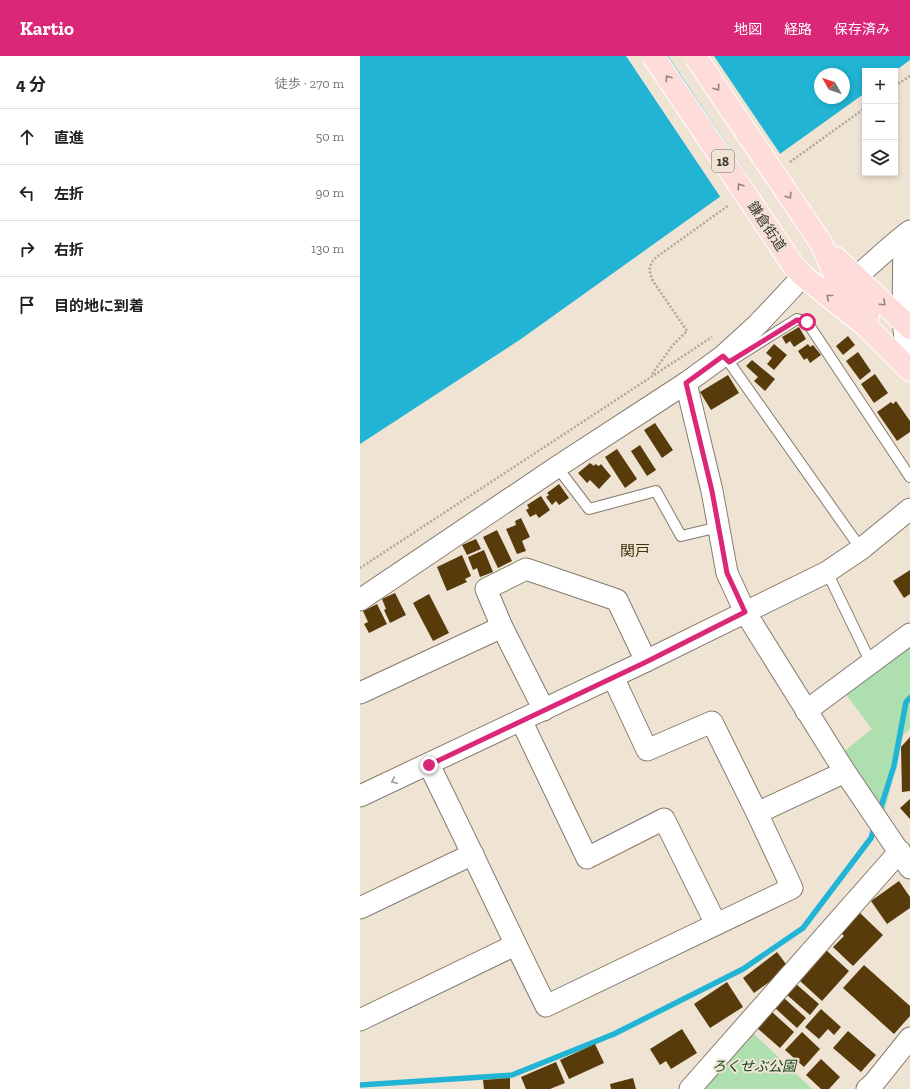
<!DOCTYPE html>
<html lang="ja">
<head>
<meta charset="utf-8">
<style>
	body { margin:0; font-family:"Zilla Slab","Noto Sans JP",serif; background:#f2f2f2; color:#202124 }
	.controls { position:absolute; right:12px; top:12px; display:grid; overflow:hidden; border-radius:0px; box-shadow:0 2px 6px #0003 }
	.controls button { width:36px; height:36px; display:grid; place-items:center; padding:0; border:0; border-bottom:1px solid #e0e0e0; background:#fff; color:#202124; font:20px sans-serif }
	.compass { position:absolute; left:454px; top:12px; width:36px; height:36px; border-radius:50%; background:#fff; box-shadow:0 2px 6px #0003; rotate:310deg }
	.stop { position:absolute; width:12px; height:12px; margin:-9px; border:3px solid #db2777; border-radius:50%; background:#fff }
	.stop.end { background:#db2777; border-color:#fff; box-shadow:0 1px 4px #0008 }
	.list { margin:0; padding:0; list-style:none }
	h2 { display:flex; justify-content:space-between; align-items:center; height:52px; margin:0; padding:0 16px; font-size:17px }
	h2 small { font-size:13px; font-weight:400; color:#757577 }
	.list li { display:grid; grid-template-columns:26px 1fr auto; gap:12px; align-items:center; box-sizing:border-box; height:56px; padding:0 16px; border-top:1px solid #e0e0e0 }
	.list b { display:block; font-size:15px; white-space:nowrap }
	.list em { font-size:13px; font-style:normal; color:#757577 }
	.icon { flex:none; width:22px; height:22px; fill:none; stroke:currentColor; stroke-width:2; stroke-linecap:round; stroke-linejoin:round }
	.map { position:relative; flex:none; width:550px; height:1033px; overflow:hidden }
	header { display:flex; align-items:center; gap:24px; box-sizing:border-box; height:56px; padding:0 20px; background:#db2777; color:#fff }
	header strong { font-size:19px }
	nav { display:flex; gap:22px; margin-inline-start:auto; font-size:14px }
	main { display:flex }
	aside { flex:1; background:#fff }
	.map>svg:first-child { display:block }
	.green { fill:#aedfae }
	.water { fill:#21b4d4; fill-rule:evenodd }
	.pier { fill:#efe3d4 }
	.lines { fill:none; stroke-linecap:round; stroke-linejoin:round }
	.stream { stroke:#21b4d4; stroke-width:5.5 }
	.building { fill:#583b0b }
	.service-casing { stroke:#857b6d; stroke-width:12 }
	.minor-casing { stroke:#857b6d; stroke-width:23 }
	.primary-casing { stroke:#fff; stroke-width:24 }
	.path { stroke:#afa69a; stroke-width:2.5; stroke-dasharray:2 2; stroke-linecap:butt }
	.service { stroke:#fff; stroke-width:10 }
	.minor { stroke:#fff; stroke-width:21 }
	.primary { stroke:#fddcda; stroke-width:22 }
	.primary-bridge-casing { stroke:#fff; stroke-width:24; stroke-linecap:butt }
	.primary-bridge { stroke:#fddcda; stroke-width:22 }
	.oneway { stroke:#94827e }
	.oneway2 { stroke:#9e9c99 }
	.route { stroke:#db2777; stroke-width:5 }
	.labels { text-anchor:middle; stroke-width:4; stroke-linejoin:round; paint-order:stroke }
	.shield { fill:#efe3d4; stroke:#736c63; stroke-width:1 }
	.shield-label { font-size:13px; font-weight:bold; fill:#3e3933 }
	.street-label { font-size:14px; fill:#3e3933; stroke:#efe3d4 }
	.park-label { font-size:14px; font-style:italic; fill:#144719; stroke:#efe3d4 }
	.neighbourhood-label { font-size:15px; fill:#3c380d; stroke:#efe3d4 }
</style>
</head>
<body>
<header>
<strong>Kartio</strong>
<nav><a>地図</a><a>経路</a><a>保存済み</a></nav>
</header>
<main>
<aside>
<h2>4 分<small>徒歩 · 270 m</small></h2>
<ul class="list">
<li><svg class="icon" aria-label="ahead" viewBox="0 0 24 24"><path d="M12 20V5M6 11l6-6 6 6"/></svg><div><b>直進</b></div><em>50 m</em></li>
<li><svg class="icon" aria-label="left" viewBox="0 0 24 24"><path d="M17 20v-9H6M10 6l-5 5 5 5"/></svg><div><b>左折</b></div><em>90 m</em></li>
<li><svg class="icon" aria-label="right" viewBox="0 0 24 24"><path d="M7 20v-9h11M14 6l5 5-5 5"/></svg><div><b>右折</b></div><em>130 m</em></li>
<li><svg class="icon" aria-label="arrive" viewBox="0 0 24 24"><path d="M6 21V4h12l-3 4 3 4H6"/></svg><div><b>目的地に到着</b></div></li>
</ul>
</aside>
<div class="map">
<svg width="550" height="1033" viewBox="0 0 550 1033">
	<rect width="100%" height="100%" fill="#efe3d4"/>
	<g class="green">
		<polygon points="550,590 550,673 543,679 523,763 482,697 512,673 485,637"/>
		<polygon points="393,977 452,1033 343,1033"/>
	</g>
	<path class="water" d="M0 0H550V4L535 15H505V37L161 283 0 388ZM460 18H484V42H460Z"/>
	<g class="pier">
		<polygon points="266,0 306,0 388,123 361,142"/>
		<polygon points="308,0 354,0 421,99 389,122"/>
	</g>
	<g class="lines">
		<g class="stream">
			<polyline points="519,757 534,710 546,646 550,642"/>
			<polyline points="0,1029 152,1019 254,978 383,913 443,872 511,782 515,769"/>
		</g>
	</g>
	<g class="building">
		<polygon points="439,271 446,283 434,291 430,285 426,288 422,281"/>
		<polygon points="488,280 495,289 483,299 476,290"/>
		<polygon points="414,288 427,299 414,314 407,308 412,302 406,297"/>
		<polygon points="448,288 450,291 453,289 461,299 450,307 447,302 444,304 438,295"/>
		<polygon points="498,296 511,315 500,324 486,305"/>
		<polygon points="392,304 415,323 405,335 394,325 398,321 386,310"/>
		<polygon points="515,318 528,337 514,347 501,328"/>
		<polygon points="368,319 379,337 351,354 340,336"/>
		<polygon points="536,345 550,365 550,376 537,385 517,356 531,346 533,348"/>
		<polygon points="295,367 313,394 302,402 284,374"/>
		<polygon points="280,389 296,414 287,420 271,395"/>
		<polygon points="257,393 277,423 265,432 245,401"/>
		<polygon points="230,407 234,410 235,408 239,410 241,408 251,420 239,433 230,424 227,427 218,417"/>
		<polygon points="199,428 209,442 199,449 196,445 192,449 186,441 189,439 187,437"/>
		<polygon points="181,440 190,454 179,462 176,458 170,461 166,454 169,452 167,449"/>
		<polygon points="161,462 170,481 162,485 166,495 157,498 146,473 156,469 155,465"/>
		<polygon points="137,474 152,505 138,512 123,481"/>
		<polygon points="116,483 121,493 107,499 102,489"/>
		<polygon points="124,494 133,516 120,521 117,512 113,514 108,501"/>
		<polygon points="102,499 111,520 105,523 107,526 87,535 77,511"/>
		<polygon points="550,514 550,538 544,542 533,525"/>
		<polygon points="35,537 46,559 30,567 24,554 26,553 22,543"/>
		<polygon points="69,538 89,577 73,585 53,547"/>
		<polygon points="17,548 27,568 9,577 4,568 8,566 3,555"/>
		<polygon points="550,681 550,735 542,736 541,691"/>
		<polygon points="550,743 550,763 540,752"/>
		<polygon points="539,825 550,841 550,852 527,868 511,845"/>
		<polygon points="500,857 523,879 493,910 473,891 484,880 481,877"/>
		<polygon points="466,894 489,915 462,945 439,924"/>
		<polygon points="417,896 429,912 394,937 383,922"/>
		<polygon points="504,909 550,950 550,960 534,978 483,932"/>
		<polygon points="367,926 383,951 350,972 334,948"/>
		<polygon points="436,928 459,948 450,959 427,939"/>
		<polygon points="424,942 446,962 437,972 415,952"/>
		<polygon points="461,953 481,971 474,979 468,973 459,983 445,971"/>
		<polygon points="412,956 434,976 420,992 397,972"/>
		<polygon points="322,973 337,997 311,1013 306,1005 300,1009 290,993"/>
		<polygon points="488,975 516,999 501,1016 473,992"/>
		<polygon points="442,976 460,993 444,1011 425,994"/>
		<polygon points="235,988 244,1007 209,1023 200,1004"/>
		<polygon points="461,1003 480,1021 469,1033 461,1033 446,1019"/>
		<polygon points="196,1006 205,1027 190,1033 166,1033 161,1021"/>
		<polygon points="150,1022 150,1033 124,1033 123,1024"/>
		<polygon points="273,1022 276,1033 251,1033 250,1028"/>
	</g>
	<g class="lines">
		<defs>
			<g id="service">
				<polyline points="365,301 369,306 501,493"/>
				<polyline points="369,306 437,263 447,266 550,421"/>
				<polyline points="197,411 229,453 296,435 321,480 359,471"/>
				<polyline points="467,516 511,607"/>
			</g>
			<g id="minor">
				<polyline points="544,180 543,265 545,282 550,289"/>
				<polyline points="443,220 398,268 363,300 326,327 352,435 367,517 385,556 485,716 550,812"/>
				<path d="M496 221C514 206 531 189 550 175"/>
				<polyline points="0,544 197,411 326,327"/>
				<polyline points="142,571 126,533 166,513 257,544 286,605"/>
				<polyline points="0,637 142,571 184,654"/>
				<polyline points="446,655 550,578"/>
				<polyline points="161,664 227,802 304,763 356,868"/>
				<path d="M69 709C109 789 146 870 186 950L432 832 397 757 352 666 287 694 253 621"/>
				<polyline points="0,740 286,605 467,516 501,493 550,453"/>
				<polyline points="397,757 485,716"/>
				<polyline points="0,852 113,798"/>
				<polyline points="0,964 155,889"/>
				<polyline points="330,1033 540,795"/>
				<polyline points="507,1033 513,1028 550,982"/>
			</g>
			<g id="primary">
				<polyline points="461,187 477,223 508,259"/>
				<polyline points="476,202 550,272"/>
				<polyline points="433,209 443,220 506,270 550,314"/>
			</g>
		</defs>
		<use href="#service" class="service-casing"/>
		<use href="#minor" class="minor-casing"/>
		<use href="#primary" class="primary-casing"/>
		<g class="path">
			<polyline points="535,30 550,20"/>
			<polyline points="430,106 505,52"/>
			<path d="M292 318 313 289 327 275 293 225C288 214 288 208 298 200L369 149"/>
			<polyline points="0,512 352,281"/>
		</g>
		<use href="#service" class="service"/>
		<use href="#minor" class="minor"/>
		<use href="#primary" class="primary"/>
		<defs>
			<g id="primary-bridge">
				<polyline points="293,0 433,209"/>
				<polyline points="335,0 461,187"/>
			</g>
		</defs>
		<use href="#primary-bridge" class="primary-bridge-casing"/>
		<use href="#primary-bridge" class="primary-bridge"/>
	</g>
	<defs><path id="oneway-chevron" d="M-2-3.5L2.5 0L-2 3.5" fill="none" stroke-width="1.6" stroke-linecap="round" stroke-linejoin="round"/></defs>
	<g class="oneway">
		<use href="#oneway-chevron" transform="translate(308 22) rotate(-124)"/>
		<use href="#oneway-chevron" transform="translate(357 32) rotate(56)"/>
		<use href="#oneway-chevron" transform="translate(380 130) rotate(-124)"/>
		<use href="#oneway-chevron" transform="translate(429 140) rotate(56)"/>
		<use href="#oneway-chevron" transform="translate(469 241) rotate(-141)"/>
		<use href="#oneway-chevron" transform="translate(523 247) rotate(43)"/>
	</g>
	<use class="oneway2" href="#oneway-chevron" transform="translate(34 725) rotate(155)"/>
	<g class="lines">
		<polyline class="route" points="69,709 286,606 385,556 367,517 352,435 326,327 363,300 369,306 437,264 447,266"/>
	</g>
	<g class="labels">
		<rect class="shield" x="352" y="94" width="22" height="22" rx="3"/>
		<g class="shield-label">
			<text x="363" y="110">18</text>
		</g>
		<g class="street-label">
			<text transform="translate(407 170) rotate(56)" y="5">鎌倉街道</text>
		</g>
		<g class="park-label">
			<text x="394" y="1015">ろくせぶ公園</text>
		</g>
		<g class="neighbourhood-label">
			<text x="275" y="500">関戸</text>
		</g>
	</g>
</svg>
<div class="controls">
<button>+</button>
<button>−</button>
<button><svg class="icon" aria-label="layers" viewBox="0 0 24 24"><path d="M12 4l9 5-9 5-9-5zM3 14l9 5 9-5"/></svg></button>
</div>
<svg class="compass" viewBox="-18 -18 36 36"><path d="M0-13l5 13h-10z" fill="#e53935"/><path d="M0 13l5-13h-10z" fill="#757577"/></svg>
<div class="stop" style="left:447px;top:266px"></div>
<div class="stop end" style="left:69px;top:709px"></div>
</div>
</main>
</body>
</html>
